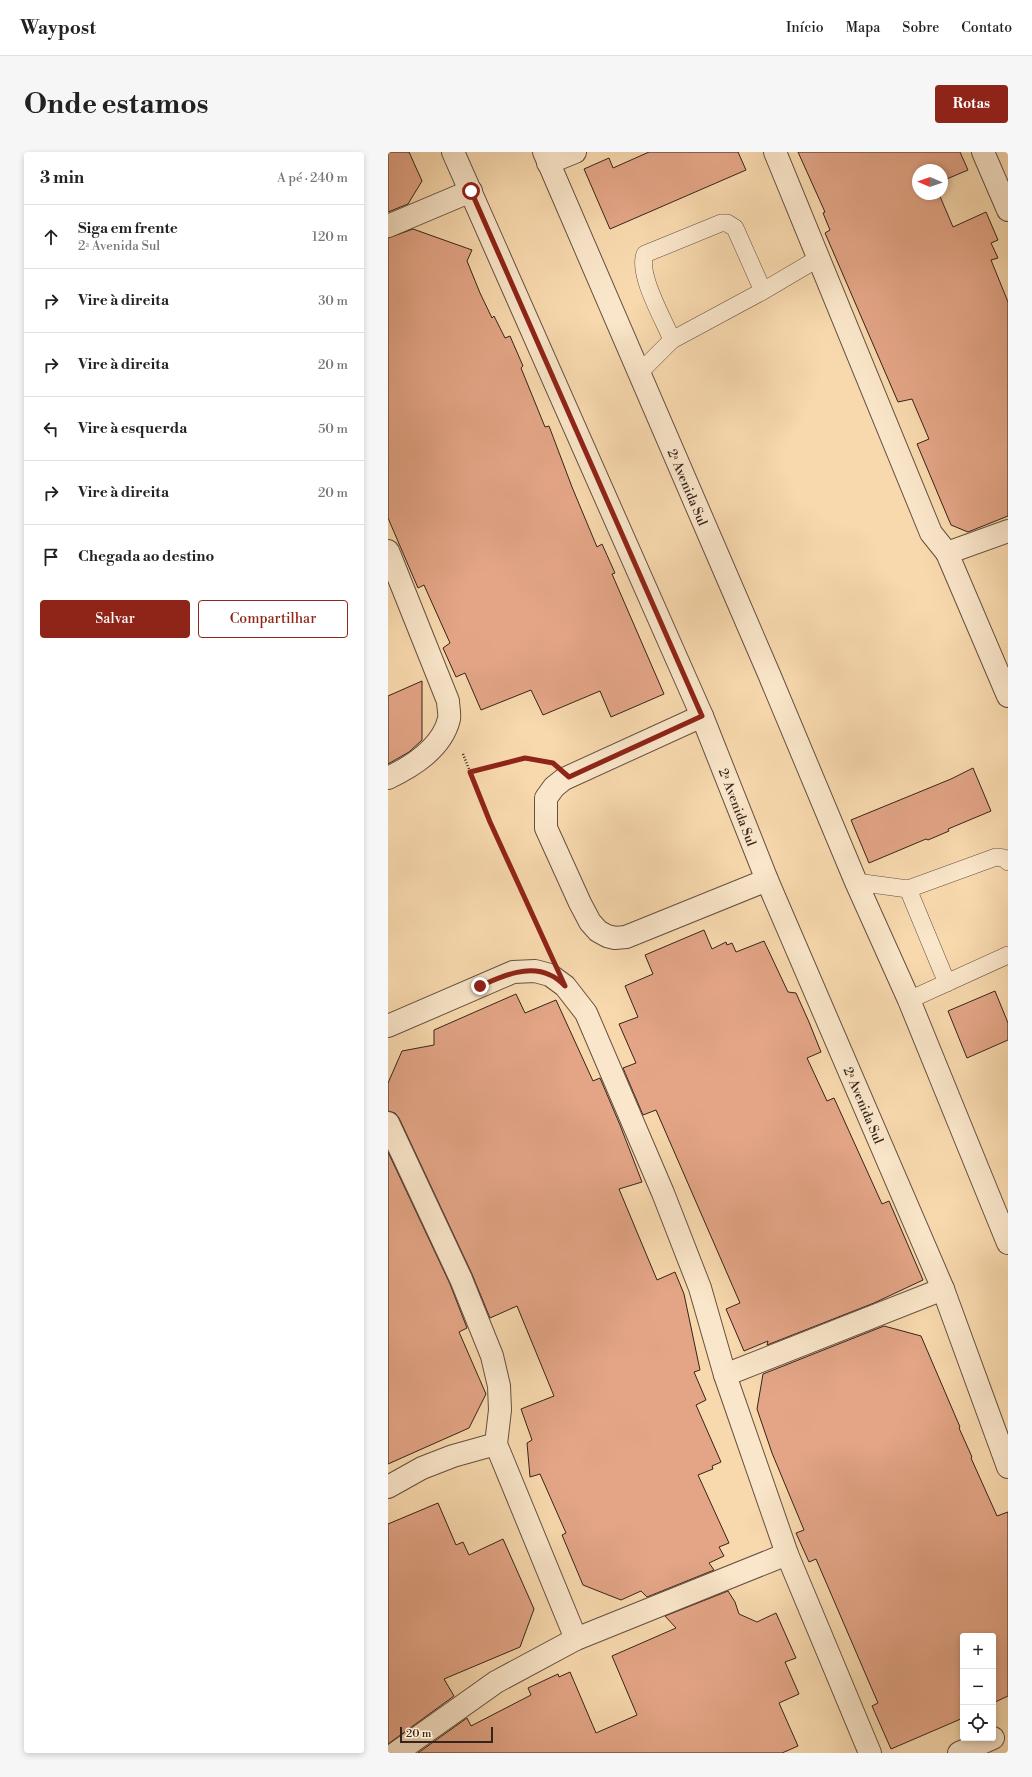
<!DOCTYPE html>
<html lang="pt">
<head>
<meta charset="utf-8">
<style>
	body { margin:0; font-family:"Libre Bodoni",serif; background:#f6f6f6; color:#222 }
	.controls { position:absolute; right:12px; bottom:12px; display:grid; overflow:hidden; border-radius:4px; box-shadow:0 2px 6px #0003 }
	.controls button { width:36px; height:36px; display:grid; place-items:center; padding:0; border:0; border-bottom:1px solid #e0e0e0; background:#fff; color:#222; font:20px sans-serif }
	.compass { position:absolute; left:524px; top:12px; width:36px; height:36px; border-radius:50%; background:#fff; box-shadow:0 2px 6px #0003; rotate:272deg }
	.scale { position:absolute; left:12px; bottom:10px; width:93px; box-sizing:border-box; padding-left:4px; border:2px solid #36231c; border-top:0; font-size:11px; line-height:14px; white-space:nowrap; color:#36231c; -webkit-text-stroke:3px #fae6ca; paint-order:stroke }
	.stop { position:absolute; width:12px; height:12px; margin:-9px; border:3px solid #8f2418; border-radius:50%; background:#fff }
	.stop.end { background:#8f2418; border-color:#fff; box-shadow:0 1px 4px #0008 }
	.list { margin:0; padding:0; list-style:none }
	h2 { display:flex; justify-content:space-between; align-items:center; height:52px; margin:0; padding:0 16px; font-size:17px }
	h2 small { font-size:13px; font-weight:400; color:#767676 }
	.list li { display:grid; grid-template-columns:26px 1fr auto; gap:12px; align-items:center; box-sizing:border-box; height:64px; padding:0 16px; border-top:1px solid #e0e0e0 }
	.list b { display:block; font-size:15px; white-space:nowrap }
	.list p { margin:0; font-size:13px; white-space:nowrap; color:#767676 }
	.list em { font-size:13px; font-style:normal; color:#767676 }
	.actions { display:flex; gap:8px; padding:12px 16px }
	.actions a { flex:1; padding:9px 0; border:1px solid #8f2418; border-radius:4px; text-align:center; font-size:14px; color:#8f2418 }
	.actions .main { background:#8f2418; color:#fff }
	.icon { flex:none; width:22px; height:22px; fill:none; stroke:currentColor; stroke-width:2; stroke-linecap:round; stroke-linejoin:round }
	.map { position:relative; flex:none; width:620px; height:1601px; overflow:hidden; border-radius:4px }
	header { display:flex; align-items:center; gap:24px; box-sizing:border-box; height:56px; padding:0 20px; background:#fff; border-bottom:1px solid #e0e0e0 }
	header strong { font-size:19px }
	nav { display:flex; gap:22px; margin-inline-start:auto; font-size:14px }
	.intro { display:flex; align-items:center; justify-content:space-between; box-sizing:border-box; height:96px; padding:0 24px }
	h1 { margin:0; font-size:28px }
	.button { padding:10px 18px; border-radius:4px; background:#8f2418; color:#fff; font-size:14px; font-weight:700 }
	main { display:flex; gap:24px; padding:0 24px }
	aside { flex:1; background:#fff; border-radius:4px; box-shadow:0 2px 6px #0003 }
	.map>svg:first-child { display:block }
	.building { fill:#e3a586; stroke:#36231c }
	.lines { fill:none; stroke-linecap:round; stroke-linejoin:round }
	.service-casing { stroke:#665040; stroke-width:18 }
	.minor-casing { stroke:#665040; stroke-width:24 }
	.tertiary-casing { stroke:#665040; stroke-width:24 }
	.path { stroke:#36231c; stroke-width:2.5; stroke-dasharray:1 2; stroke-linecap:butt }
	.service { stroke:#fae6ca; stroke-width:17 }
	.minor { stroke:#fae6ca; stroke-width:22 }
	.tertiary { stroke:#fae6ca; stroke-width:22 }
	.route { stroke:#8f2418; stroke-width:5 }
	.labels { text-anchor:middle; stroke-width:4; stroke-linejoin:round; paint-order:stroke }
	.street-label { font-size:13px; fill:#36231c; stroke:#fae6ca }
</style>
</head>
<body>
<header>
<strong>Waypost</strong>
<nav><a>Início</a><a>Mapa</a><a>Sobre</a><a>Contato</a></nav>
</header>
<div class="intro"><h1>Onde estamos</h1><a class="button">Rotas</a></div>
<main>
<aside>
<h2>3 min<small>A pé · 240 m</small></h2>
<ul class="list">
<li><svg class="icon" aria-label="ahead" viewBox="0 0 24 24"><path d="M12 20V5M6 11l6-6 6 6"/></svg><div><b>Siga em frente</b><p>2ᵃ Avenida Sul</p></div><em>120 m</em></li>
<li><svg class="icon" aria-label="right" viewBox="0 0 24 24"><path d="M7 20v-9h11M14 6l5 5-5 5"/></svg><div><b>Vire à direita</b></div><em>30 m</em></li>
<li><svg class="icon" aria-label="right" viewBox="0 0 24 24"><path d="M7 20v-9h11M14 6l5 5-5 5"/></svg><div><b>Vire à direita</b></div><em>20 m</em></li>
<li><svg class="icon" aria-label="left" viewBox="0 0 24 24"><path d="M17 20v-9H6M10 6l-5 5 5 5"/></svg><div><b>Vire à esquerda</b></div><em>50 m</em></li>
<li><svg class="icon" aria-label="right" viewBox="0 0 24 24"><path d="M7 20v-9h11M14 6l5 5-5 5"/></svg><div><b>Vire à direita</b></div><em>20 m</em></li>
<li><svg class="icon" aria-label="arrive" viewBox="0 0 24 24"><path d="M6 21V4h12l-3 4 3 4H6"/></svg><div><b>Chegada ao destino</b></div></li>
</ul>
<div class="actions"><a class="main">Salvar</a><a>Compartilhar</a></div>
</aside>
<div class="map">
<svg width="620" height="1601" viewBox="0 0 620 1601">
	<rect width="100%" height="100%" fill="#f8d9ae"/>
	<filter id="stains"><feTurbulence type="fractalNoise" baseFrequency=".005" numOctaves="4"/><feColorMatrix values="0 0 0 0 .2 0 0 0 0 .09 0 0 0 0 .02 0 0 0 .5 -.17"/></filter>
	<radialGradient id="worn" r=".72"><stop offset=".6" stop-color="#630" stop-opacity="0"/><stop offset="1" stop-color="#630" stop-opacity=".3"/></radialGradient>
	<g class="building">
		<polygon points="0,0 21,0 34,29 20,52 0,60"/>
		<polygon points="261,0 350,0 358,18 222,77 196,17 221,6 225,16"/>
		<polygon points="410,0 572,0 580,18 554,29 554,18 530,18 530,42 551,42 565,75 598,60 610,88 603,91 610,106 603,108 620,150 620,364 580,380 563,373 529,292 541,287 524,247 510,250 437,81 442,78 435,61 437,60"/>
		<polygon points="25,77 84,98 79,109 92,141 104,166 106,164 117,186 122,184 135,214 133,216 157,275 161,274 184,335 209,395 214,392 227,421 224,422 276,542 223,565 212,539 155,563 143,538 93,558 77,521 68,525 55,496 62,491 36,433 30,436 0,366 0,86"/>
		<polygon points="34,529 34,588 21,600 0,612 0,544"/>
		<polygon points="585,616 603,659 560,677 561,679 540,688 538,687 481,711 463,668 563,627"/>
		<polygon points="316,778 324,797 338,790 339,793 344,791 348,800 376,789 400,840 408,841 421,870 433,900 419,906 439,949 446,946 494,1052 501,1049 535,1128 486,1151 379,1193 380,1189 356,1199 338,1157 352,1151 268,958 255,963 235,916 248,911 231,872 250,865 237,834 265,822 257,803"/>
		<polygon points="607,839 620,871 620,888 579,906 560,859"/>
		<polygon points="128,842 137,861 168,848 205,929 212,926 232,973 254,1030 231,1037 269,1128 287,1120 296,1142 312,1218 306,1220 318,1248 308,1253 333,1310 324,1314 325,1317 310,1323 341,1391 331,1395 336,1404 321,1411 326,1418 259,1445 253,1439 233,1448 195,1433 174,1383 178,1381 152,1322 142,1325 139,1291 144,1288 133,1257 166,1244 129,1154 102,1166 84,1122 11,966 7,961 0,959 0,931 14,899 46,893 46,878"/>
		<polygon points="0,1000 62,1132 79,1176 71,1180 98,1242 81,1276 0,1312"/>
		<polygon points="496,1174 533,1184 572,1275 571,1276 584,1305 583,1306 609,1364 620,1360 620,1544 605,1551 605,1484 575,1484 575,1566 503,1597 484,1554 490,1551 428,1407 421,1410 408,1381 416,1378 384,1301 369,1257 375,1222"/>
		<polygon points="50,1351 68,1393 75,1390 81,1403 115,1387 146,1457 132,1495 56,1527 66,1544 0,1592 0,1372"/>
		<polygon points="340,1439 347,1450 351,1462 369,1470 388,1461 408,1506 397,1510 411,1542 391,1551 410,1594 394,1601 30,1601 79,1566 83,1574 143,1543 140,1536 170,1522 171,1525 182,1520 208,1581 249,1563 224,1504 288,1476 277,1464"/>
	</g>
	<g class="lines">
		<defs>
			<g id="service">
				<path d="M375 139 347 76 339 71H333L257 102C249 122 275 166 284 188L375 139 431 106"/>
				<polyline points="251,221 284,188"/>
				<polyline points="468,730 520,737"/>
				<polyline points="559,831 520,737 608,705 616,706 620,710"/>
				<polyline points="521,848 620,803"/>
			</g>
			<g id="minor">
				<polyline points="387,0 543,381 559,401 620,379"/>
				<polyline points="595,0 620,58"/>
				<polyline points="160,11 187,0"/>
				<polyline points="0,74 83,39"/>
				<path d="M0 399 60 549C60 554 62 562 61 567 54 596 25 614 0 626"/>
				<polyline points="559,401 620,544"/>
				<polyline points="314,564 176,627 166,635 158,646 158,676 192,751 202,770 210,779 219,784 227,786 238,785 379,728"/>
				<polyline points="0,874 125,820 147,819 162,823 177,834 198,861 275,1041 312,1136 337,1223 399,1402 482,1601"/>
				<polyline points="0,971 73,1127 104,1204 111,1234 112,1258 108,1292 188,1487"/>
				<polyline points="337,1223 555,1137"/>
				<polyline points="0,1335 34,1316 65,1304 108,1292"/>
				<polyline points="8,1601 108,1530 188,1487 399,1402"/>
				<polyline points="571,1601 605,1586"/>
			</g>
			<g id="tertiary">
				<polyline points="65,0 314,564 379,728 555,1137 620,1315"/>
				<polyline points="156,0 381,522 468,730 521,848 620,1091"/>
			</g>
		</defs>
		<use href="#service" class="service-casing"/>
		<use href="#minor" class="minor-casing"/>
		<use href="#tertiary" class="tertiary-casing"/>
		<g class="path">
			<polyline points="75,602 102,670 159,794"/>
			<polyline points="82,620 137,606 154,609"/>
		</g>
		<use href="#service" class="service"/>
		<use href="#minor" class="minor"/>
		<use href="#tertiary" class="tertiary"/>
	</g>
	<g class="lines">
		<path class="route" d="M83 39 314 564 181 625 165 611 137 606 82 620 102 670 177 834C173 830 167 825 162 823 139 812 113 825 92 834"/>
	</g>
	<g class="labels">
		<g class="street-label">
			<text transform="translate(300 335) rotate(67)" y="5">2ᵃ Avenida Sul</text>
			<text transform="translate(350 655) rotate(69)" y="5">2ᵃ Avenida Sul</text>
			<text transform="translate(476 953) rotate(67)" y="5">2ᵃ Avenida Sul</text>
		</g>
	</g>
	<rect width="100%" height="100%" filter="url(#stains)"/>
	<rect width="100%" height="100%" fill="url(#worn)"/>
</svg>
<div class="controls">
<button>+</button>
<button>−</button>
<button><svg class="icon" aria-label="locate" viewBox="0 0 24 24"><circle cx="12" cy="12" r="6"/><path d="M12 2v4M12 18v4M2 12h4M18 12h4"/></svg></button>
</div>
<svg class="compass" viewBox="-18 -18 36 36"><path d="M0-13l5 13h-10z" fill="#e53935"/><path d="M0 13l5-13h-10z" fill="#767676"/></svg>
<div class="scale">20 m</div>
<div class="stop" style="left:83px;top:39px"></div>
<div class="stop end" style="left:92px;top:834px"></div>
</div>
</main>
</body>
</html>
